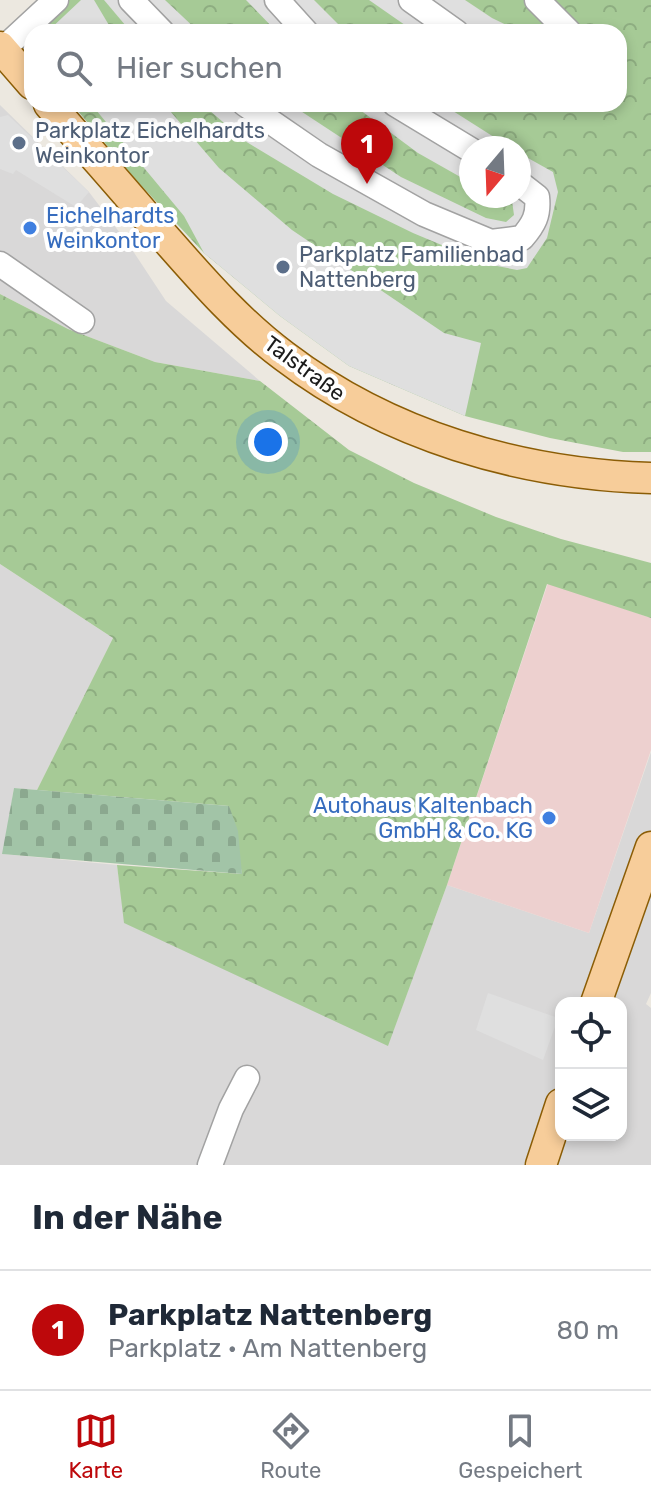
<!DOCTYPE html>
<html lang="de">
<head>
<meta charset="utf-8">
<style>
	body { margin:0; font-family:Rubik,sans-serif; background:#f2f2f3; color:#1f2937 }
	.controls { position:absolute; right:24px; bottom:24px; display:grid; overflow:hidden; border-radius:16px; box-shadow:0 4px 12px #0003 }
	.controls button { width:72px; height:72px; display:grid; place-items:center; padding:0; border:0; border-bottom:2px solid #e0e1e3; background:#fff; color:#1f2937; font:40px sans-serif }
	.compass { position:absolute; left:459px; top:136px; width:72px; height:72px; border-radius:50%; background:#fff; box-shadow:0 4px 12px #0003; rotate:199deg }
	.you { position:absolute; left:268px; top:442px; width:28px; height:28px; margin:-20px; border:6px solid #fff; border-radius:50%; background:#1a73e8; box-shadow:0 0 0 12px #1a73e833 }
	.badge { display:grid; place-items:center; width:52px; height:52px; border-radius:50%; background:#bd080b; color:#fff; font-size:26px; font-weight:700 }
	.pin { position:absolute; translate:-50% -66px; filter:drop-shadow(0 2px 4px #0008) }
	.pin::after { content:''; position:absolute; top:42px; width:28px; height:24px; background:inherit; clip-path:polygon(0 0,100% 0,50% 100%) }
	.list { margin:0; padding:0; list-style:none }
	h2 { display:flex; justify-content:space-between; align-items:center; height:104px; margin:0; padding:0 32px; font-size:34px }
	h2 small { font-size:26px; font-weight:400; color:#747a83 }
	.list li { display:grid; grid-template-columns:52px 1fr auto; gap:24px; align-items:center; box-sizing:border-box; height:120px; padding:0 32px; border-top:2px solid #e0e1e3 }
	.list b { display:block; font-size:30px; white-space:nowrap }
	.list p { margin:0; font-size:26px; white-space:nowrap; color:#747a83 }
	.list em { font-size:26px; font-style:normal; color:#747a83 }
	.icon { flex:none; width:44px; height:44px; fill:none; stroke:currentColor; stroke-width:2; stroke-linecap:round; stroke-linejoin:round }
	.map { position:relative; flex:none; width:651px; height:1165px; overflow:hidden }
	.search { position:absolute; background:#fff; box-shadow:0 4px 12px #0003; left:24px; right:24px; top:24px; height:88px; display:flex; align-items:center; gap:20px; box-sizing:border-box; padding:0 28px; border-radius:24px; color:#747a83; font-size:30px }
	.sheet { height:224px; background:#fff }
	nav { display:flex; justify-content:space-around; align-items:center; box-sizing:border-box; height:112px; border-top:2px solid #e0e1e3; background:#fff; font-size:22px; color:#747a83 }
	nav a { display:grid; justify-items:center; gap:4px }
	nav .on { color:#bd080b }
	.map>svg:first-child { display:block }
	.residential { fill:#d9d8d8; fill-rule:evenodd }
	.commercial { fill:#edd0cf }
	.forest { fill:url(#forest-crowns); fill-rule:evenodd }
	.cemetery { fill:url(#cemetery-stones) }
	.parking { fill:#dfdfdf }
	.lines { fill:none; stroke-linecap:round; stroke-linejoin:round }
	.minor-casing { stroke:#a2a2a2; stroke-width:27 }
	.major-casing { stroke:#8b5d06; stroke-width:33 }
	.minor { stroke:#fff; stroke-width:24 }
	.major { stroke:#f7cd9a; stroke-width:30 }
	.service-dot { fill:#5c6f8a; stroke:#fff; stroke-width:3 }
	.shop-dot { fill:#3f7fe0; stroke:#fff; stroke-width:3 }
	.labels { text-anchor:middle; stroke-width:8; stroke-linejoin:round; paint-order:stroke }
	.service-label { font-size:22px; fill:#4e5e75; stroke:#fff; text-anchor:start }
	.shop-label { font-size:22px; fill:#366cbe; stroke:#fff; text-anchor:start }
	.street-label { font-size:22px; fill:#1b1b1b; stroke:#fff }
</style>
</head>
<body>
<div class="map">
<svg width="651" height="1165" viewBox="0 0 651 1165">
	<defs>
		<pattern id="forest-crowns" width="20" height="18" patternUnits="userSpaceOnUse" patternTransform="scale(2)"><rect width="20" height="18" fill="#a6ca96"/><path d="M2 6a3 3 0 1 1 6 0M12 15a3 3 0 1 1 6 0" fill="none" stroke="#8ead81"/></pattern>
		<pattern id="cemetery-stones" width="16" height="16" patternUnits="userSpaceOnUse" patternTransform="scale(2)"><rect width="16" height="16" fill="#a2c4a7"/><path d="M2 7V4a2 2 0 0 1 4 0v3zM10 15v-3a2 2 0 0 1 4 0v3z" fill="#8ba88f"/></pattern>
	</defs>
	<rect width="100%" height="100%" fill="#ece8e0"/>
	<g class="residential">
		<polygon points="0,105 89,192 129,245 166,301 260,381 155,362 68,329 0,294"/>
		<path d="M0 564 113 638 37 790 14 788 3 854 117 865 125 923 388 1045 447 885 589 933 651 752V993L646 1004 651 1008V1165H0ZM561 1003H621V1135H561Z"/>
	</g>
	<polygon class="commercial" points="548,583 651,618 651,750 589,933 447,885"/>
	<g class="forest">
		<path d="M49 0H651V452H623L550 438 465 416 349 366 280 316 204 253 137 181 72 104H619V32H39ZM471 148H519V196H471Z"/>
		<polygon points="0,294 68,329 155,362 260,381 349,450 414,483 496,517 561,539 651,563 651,618 547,584 447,885 388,1046 124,923 117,865 242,874 229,806 37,790 113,638 0,564"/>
	</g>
	<polygon class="cemetery" points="14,788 229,806 238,831 242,874 2,854"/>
	<g class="parking">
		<polygon points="81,0 94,0 113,32 47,32"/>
		<polygon points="104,0 165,0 199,32 131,32"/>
		<polygon points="246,0 314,0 346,32 277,32"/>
		<polygon points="369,0 465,0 492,18 521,32 415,32"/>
		<polygon points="91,104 164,104 219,168 292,230 444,333 481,343 465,416 349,366 280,316 204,253 184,216"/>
		<polygon points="202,104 290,104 401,177 486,218 506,222 514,215 512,201 501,196 519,196 519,153 553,172 558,192 547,238 527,268 517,270 487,264 413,233 333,194 245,141"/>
		<polygon points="352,104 442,104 511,148 471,148 471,183 418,153"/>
		<polygon points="8,115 89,192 76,207 16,170 13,174 0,169 0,117"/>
		<polygon points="488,993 558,1018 543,1060 476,1030"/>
	</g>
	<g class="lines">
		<defs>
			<g id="minor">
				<polyline points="131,0 162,32"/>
				<polyline points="277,0 306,32"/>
				<polyline points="411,0 456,32"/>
				<polyline points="537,0 569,32"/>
				<polyline points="0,52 56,0"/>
				<path d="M245 104 319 155 424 214 491 242 522 238C534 224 539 215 537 197L519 183"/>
				<polyline points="395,104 471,150"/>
				<polyline points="0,264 82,321"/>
				<polyline points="210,1165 231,1109 247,1078"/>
			</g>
			<g id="major">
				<polyline points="0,47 32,84"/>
				<path d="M49 104C83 144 118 183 152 223 193 269 234 319 284 356 389 436 520 474 651 478"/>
				<polyline points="596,1003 651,847"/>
				<polyline points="541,1165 561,1104"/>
			</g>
		</defs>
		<use href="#minor" class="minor-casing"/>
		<use href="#major" class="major-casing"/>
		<use href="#minor" class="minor"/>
		<use href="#major" class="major"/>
	</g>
	<g class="service-dot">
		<circle cx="19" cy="143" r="8"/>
		<circle cx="283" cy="267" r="8"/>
	</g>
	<g class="shop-dot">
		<circle cx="30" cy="228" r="8"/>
		<circle cx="549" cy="818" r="8"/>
	</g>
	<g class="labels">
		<g class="service-label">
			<text x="35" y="138">Parkplatz Eichelhardts<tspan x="35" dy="25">Weinkontor</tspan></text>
			<text x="299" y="262">Parkplatz Familienbad<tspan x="299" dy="25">Nattenberg</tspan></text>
		</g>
		<g class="shop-label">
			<text x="46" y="223">Eichelhardts<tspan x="46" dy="25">Weinkontor</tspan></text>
			<text x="533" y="813" text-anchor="end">Autohaus Kaltenbach<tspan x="533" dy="25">GmbH &amp; Co. KG</tspan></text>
		</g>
		<g class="street-label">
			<text transform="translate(305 368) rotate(36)" y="8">Talstraße</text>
		</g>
	</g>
</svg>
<div class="controls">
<button><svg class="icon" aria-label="locate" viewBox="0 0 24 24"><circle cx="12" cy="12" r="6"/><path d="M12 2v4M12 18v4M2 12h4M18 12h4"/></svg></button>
<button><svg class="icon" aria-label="layers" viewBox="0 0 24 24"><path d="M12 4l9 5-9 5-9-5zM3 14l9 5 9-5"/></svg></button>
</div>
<svg class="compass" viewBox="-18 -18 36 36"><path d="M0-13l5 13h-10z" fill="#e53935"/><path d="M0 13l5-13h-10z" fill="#747a83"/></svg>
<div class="you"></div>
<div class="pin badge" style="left:367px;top:184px">1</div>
<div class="search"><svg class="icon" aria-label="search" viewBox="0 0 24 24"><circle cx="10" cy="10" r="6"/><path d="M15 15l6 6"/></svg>Hier suchen</div>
</div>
<section class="sheet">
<h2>In der Nähe<small></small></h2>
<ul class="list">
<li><span class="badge">1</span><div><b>Parkplatz Nattenberg</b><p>Parkplatz · Am Nattenberg</p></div><em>80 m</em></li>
</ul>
</section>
<nav>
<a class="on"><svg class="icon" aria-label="map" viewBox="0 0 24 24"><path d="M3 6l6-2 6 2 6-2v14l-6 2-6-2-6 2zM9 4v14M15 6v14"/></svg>Karte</a>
<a><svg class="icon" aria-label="directions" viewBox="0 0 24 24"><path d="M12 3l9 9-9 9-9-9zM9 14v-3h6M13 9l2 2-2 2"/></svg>Route</a>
<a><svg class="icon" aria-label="saved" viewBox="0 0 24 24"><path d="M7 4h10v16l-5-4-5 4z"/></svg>Gespeichert</a>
</nav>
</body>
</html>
